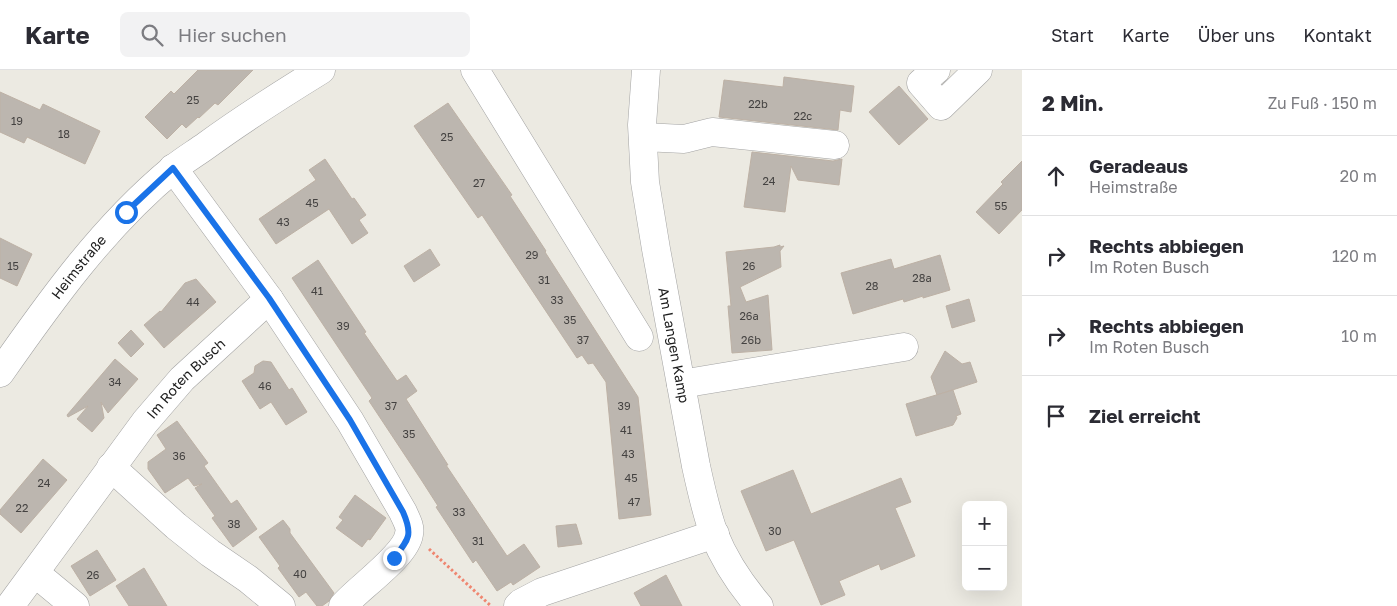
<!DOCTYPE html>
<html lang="de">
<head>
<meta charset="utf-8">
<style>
	body { margin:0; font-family:"Golos Text",sans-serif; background:#f2f2f3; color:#2b2b33 }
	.controls { position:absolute; right:15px; bottom:15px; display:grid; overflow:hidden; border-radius:8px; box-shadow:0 5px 20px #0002 }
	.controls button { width:45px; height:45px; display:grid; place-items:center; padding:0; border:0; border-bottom:1px solid #e1e1e2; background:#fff; color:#2b2b33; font:25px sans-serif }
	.stop { position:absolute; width:15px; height:15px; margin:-11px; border:4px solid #1a73e8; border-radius:50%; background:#fff }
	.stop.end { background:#1a73e8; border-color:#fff; box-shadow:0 1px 5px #0008 }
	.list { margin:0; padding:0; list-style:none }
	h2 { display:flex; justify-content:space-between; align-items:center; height:65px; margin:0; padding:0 20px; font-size:21px }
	h2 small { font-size:16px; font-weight:400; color:#7c7c81 }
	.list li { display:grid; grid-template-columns:32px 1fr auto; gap:15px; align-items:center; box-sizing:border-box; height:80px; padding:0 20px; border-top:1px solid #e1e1e2 }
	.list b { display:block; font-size:19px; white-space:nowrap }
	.list p { margin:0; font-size:16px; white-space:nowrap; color:#7c7c81 }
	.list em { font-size:16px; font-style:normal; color:#7c7c81 }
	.icon { flex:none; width:28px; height:28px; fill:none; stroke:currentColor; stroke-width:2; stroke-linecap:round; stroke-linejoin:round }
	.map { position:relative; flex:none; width:1022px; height:536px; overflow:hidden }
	header { display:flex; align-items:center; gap:30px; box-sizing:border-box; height:70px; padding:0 25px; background:#fff; border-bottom:1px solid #e1e1e2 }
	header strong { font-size:24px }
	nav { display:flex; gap:28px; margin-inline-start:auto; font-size:18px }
	.search { width:350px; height:45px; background:#f2f2f3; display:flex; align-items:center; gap:12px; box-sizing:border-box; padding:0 18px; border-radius:8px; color:#7c7c81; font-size:19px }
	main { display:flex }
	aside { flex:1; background:#fff }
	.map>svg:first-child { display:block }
	.building { fill:#bcb6af; stroke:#bdb1a5 }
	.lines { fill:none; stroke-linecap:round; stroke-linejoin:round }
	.minor-casing { stroke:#a3a3a3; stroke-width:29 }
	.path { stroke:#ef8670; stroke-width:3; stroke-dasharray:2.5 2.5; stroke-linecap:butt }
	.minor { stroke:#fff; stroke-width:28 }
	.route { stroke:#1a73e8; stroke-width:6 }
	.labels { text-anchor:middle; stroke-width:4; stroke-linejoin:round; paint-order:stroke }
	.number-label { font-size:11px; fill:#444241 }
	.street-label { font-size:14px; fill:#1c1c1c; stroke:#fff }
</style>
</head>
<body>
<header>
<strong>Karte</strong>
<div class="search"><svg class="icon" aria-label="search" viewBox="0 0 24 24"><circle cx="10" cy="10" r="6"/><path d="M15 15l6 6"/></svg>Hier suchen</div>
<nav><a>Start</a><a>Karte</a><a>Über uns</a><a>Kontakt</a></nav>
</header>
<main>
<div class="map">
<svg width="1022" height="536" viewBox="0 0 1022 536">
	<rect width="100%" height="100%" fill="#eceae2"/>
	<g class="building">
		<polygon points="198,0 253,0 218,35 215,33 199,48 198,47 186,58 182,54 167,69 145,47 171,21 174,24"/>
		<polygon points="784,7 854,16 851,42 840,40 838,60 719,47 724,10 783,17"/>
		<polygon points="899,16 928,49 899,75 869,42"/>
		<polygon points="0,22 40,40 43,34 100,61 85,94 27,67 24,73 0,62"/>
		<polygon points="448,33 512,125 510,126 546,181 545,182 638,327 651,445 619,449 606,312 593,293 588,294 582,285 577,288 482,145 478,148 414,56"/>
		<polygon points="752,82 833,91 842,89 839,115 798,110 791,96 785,142 744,137"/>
		<polygon points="325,89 352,129 354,128 366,145 359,150 368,163 352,174 329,139 276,174 259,149 316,110 309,100"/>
		<polygon points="1022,91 1022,140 999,164 976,142 1003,114 1001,112"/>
		<polygon points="0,168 32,184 17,216 0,208"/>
		<polygon points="780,175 780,177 784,176 780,181 781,197 740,217 746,232 768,225 772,280 732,283 728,236 731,236 726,182 774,177"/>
		<polygon points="430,179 440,195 414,212 404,196"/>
		<polygon points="940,185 950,220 923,228 923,226 904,232 903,229 853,244 841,203 891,189 894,199"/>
		<polygon points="318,190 366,262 364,263 397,311 406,305 417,321 406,329 448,395 446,395 507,486 524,474 540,497 513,515 511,512 497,521 476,490 473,493 436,437 438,436 422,411 369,331 372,328 292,208"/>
		<polygon points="196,209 216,232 164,278 144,255 160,241 161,242 185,213"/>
		<polygon points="969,229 975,251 952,258 946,236"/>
		<polygon points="131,260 144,274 131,287 118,273"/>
		<polygon points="945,281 962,294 970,292 977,312 937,325 931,307"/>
		<polygon points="115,289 138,309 108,343 101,332 104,348 92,362 77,349 88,336 68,347 67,345"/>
		<polygon points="263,291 271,292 289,320 292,318 307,342 286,355 271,332 260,339 242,311 254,303 255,296"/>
		<polygon points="953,320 961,344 956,346 957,348 953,355 916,366 906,334"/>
		<polygon points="177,351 208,393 204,396 231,434 237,430 257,459 233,477 212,448 215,446 195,418 202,414 194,416 188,408 165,423 148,399 148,392 166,379 157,365"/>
		<polygon points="43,389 67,410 21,463 0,444 0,440"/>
		<polygon points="793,400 811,444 901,408 911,432 895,438 915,486 881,500 879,494 839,511 845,525 821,535 794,470 766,481 741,421"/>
		<polygon points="355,425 386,448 370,470 368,469 362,477 336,458 343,450 339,447"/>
		<polygon points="283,450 290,459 290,463 334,523 329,531 322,536 317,536 306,522 299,527 278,498 280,496 259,467"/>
		<polygon points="576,454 582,474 558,477 556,456"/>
		<polygon points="97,480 116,510 90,526 71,496"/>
		<polygon points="144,498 167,536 129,536 116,516"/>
		<polygon points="666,505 682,536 641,536 634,523"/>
	</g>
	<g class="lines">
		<defs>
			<g id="minor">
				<polyline points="475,0 639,267"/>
				<path id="s1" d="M646 0 642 55 645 112 656 179 696 396C701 419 706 442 714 464 724 489 741 515 759 536"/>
				<polyline points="936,0 921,13 941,36 978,0"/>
				<polyline points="643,67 684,69 712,62 835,75"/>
				<path d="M173 98 269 229 350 351 403 442C406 449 411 457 409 464 406 486 358 518 343 536"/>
				<path id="s2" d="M0 303C51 230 104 156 173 99 184 90 196 83 207 75 244 48 282 24 321 0"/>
				<polyline points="681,314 904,277"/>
				<polyline points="111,397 176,456 210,483 248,509 281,536"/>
				<polyline points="35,503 75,536"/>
				<path id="s3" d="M10 536 145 352 182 309 269 229"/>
				<polyline points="518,536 521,533 542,522 715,464"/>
			</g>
		</defs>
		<use href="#minor" class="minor-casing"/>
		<polyline class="path" points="429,479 491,536"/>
		<use href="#minor" class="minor"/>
	</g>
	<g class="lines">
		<path class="route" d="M126 142 173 98 269 228 350 350 403 442C413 465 409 469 394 488"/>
	</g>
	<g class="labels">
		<g class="number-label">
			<text x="193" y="34">25</text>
			<text x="758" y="38">22b</text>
			<text x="803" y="50">22c</text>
			<text x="17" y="55">19</text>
			<text x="64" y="68">18</text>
			<text x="447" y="71">25</text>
			<text x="769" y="115">24</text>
			<text x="479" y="117">27</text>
			<text x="312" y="137">45</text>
			<text x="1001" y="140">55</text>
			<text x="283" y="156">43</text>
			<text x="532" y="189">29</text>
			<text x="13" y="200">15</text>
			<text x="749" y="200">26</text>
			<text x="922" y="212">28a</text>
			<text x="544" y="214">31</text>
			<text x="872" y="220">28</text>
			<text x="317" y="225">41</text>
			<text x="557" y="234">33</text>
			<text x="193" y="236">44</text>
			<text x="749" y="250">26a</text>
			<text x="570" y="254">35</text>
			<text x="343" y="260">39</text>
			<text x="583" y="274">37</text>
			<text x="751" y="274">26b</text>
			<text x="115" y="316">34</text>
			<text x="265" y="320">46</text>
			<text x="391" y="340">37</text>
			<text x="624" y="340">39</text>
			<text x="626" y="364">41</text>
			<text x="409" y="368">35</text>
			<text x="628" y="388">43</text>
			<text x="179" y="390">36</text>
			<text x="631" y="412">45</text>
			<text x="44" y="417">24</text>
			<text x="634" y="436">47</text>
			<text x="22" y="442">22</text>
			<text x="459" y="446">33</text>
			<text x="234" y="458">38</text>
			<text x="775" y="465">30</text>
			<text x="478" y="475">31</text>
			<text x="300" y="508">40</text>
			<text x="93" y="509">26</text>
		</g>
		<g class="street-label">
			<text dy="5" stroke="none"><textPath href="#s2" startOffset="132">Heimstraße</textPath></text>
			<text dy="5" stroke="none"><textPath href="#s1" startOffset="278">Am Langen Kamp</textPath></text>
			<text dy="5" stroke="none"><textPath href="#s3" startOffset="288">Im Roten Busch</textPath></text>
		</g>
	</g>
</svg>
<div class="controls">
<button>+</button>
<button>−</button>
</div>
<div class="stop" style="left:126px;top:142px"></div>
<div class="stop end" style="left:394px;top:488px"></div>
</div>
<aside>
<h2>2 Min.<small>Zu Fuß · 150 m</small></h2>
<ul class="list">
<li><svg class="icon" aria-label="ahead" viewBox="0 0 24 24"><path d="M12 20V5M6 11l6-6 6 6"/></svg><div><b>Geradeaus</b><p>Heimstraße</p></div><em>20 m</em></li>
<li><svg class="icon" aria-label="right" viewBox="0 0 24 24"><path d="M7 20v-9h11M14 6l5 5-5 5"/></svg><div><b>Rechts abbiegen</b><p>Im Roten Busch</p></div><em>120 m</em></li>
<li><svg class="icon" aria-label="right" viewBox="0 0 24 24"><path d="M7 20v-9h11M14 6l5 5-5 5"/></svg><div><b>Rechts abbiegen</b><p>Im Roten Busch</p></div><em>10 m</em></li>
<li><svg class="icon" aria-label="arrive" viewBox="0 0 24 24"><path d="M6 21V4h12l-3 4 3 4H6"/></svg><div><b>Ziel erreicht</b></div></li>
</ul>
</aside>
</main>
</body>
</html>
